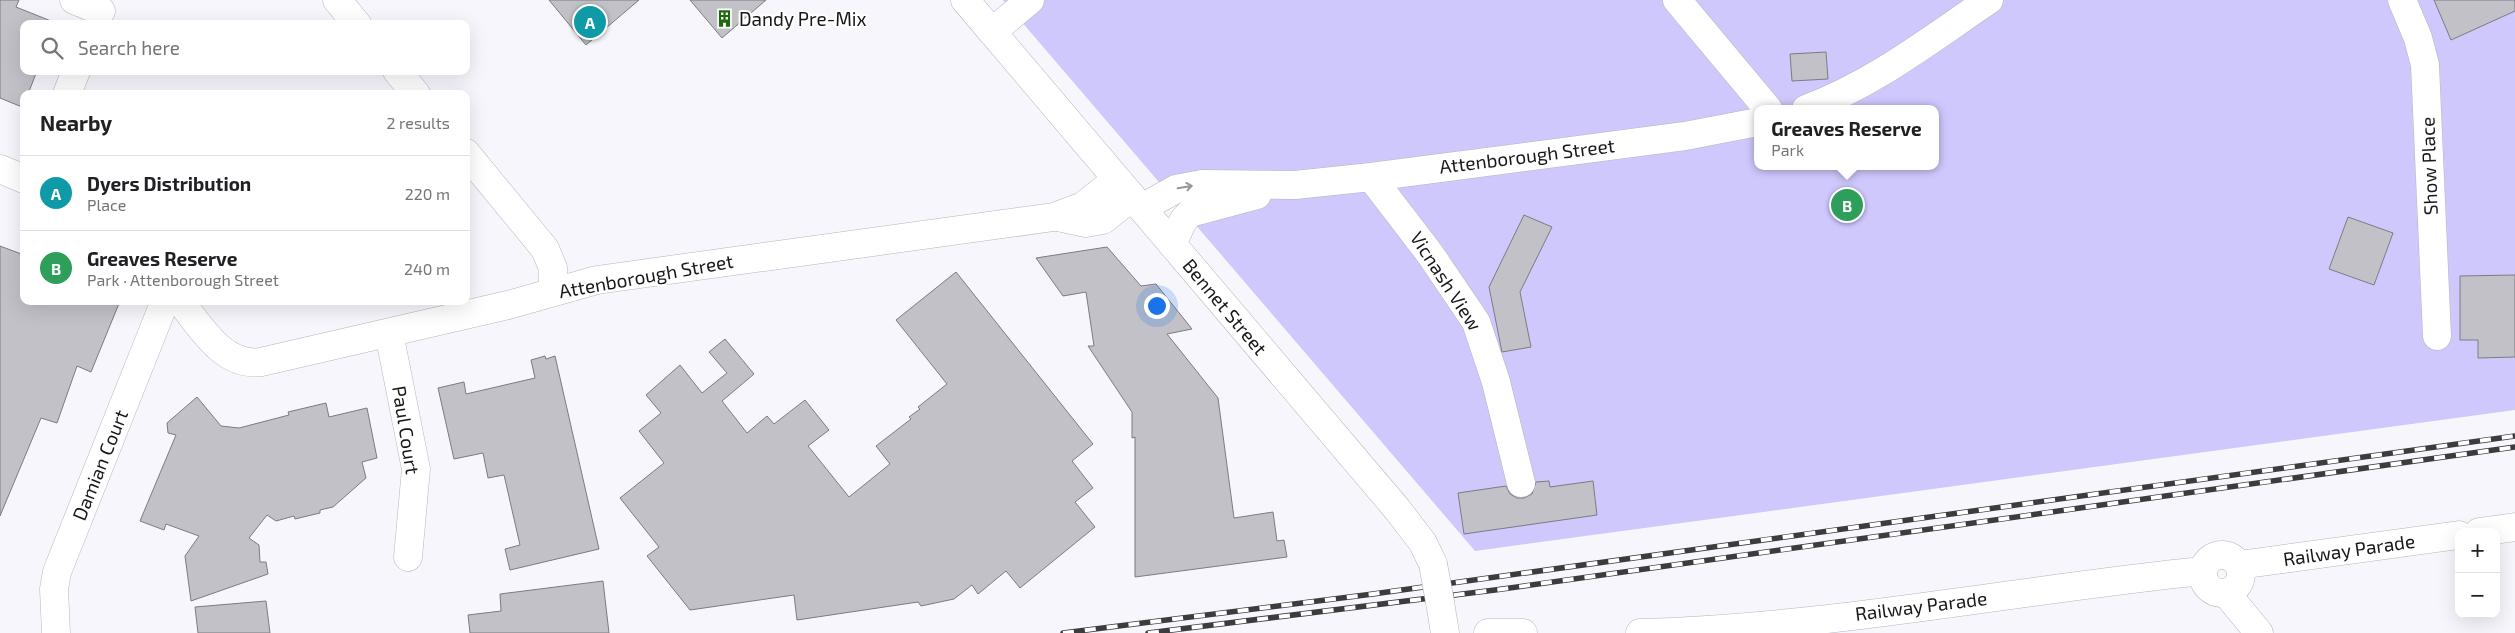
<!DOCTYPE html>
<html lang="en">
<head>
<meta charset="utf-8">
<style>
	body { margin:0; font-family:"Exo 2",sans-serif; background:#f6f6f6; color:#202124 }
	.controls { position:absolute; right:15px; bottom:15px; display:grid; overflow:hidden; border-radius:10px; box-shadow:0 5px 20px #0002 }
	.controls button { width:45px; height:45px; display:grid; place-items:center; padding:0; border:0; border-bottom:1px solid #e0e0e0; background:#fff; color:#202124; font:25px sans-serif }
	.you { position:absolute; left:1156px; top:305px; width:18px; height:18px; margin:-12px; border:4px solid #fff; border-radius:50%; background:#1a73e8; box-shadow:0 0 0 8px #1a73e833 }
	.badge { display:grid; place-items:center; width:32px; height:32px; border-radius:50%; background:#1d6a0c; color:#fff; font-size:16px; font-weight:700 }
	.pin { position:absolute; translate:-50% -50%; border:2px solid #fff; box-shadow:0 1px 5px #0006 }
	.popup { position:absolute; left:1754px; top:105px; width:185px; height:65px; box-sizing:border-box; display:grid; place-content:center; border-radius:10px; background:#fff; filter:drop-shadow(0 1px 4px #0005); font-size:16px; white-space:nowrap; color:#757577 }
	.popup b { font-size:19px; color:#202124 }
	.popup::after { content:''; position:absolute; left:50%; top:100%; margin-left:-10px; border:10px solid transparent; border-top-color:#fff }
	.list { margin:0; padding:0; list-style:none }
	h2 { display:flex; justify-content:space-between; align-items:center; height:65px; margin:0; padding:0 20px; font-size:21px }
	h2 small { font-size:16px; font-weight:400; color:#757577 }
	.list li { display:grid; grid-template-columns:32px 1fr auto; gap:15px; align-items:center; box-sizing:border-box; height:75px; padding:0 20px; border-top:1px solid #e0e0e0 }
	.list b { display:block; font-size:19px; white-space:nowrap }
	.list p { margin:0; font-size:16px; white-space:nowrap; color:#757577 }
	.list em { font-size:16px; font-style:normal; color:#757577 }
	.icon { flex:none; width:28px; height:28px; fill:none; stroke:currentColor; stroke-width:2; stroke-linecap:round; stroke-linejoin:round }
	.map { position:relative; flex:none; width:2515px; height:633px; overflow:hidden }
	.search { position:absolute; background:#fff; box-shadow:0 5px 20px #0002; left:20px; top:20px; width:450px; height:55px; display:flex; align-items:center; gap:12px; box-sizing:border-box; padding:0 18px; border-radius:10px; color:#757577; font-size:19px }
	.panel { position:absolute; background:#fff; box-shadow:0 5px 20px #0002; left:20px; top:90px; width:450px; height:215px; border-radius:10px }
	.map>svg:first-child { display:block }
	.green { fill:#cfc8fd; fill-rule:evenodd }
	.building { fill:#c2c1c8; stroke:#7c7b81 }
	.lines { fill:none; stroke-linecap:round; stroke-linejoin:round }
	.minor-casing { stroke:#b6b5bc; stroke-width:29 }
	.major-casing { stroke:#b6b5bc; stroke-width:29 }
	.minor { stroke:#fff; stroke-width:28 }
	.major { stroke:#fff; stroke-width:28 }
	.rail-casing { stroke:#3c3c3f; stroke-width:5.5 }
	.rail { stroke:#fff; stroke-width:4; stroke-dasharray:11; stroke-linecap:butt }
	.major-bridge-casing { stroke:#b6b5bc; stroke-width:29; stroke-linecap:butt }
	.major-bridge { stroke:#fff; stroke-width:28 }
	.oneway { stroke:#979798 }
	.labels { text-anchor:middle; stroke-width:4; stroke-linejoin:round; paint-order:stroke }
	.poi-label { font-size:19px; fill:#171719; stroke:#fff; text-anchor:start }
	.street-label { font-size:19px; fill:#171719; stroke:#fff }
</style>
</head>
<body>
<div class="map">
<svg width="2515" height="633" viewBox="0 0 2515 633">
	<rect width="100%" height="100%" fill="#f7f6fd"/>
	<path class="green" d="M1003 0H2515V410L1475 551ZM1758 109H1936V166H1758Z"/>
	<g class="building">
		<polygon points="0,0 19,0 16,7 56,23 24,24 24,71 37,71 28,94 24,94 22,107 0,98"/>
		<polygon points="549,0 639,0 586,45"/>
		<polygon points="690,0 766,0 722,38"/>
		<polygon points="2434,0 2515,0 2515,11 2451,40"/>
		<polygon points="1826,52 1828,79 1792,81 1790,54"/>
		<polygon points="1524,215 1552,227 1520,292 1531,347 1502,352 1489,287"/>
		<polygon points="2348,217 2393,233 2374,285 2329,269"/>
		<polygon points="0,246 24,255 24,301 120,301 91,372 77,366 57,423 41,418 0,516"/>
		<polygon points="1107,247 1141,286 1156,284 1192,329 1167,334 1218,398 1234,518 1273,512 1277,541 1284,540 1287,557 1135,577 1135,437 1132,438 1132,412 1088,346 1094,346 1086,292 1063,296 1036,258"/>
		<polygon points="956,272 1093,444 1072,461 1093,488 1075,502 1095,527 1020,588 1006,571 978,594 972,585 954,599 921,606 918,602 797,620 794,595 690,610 647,556 659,547 620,498 664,463 639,431 661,413 646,395 680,365 702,393 727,373 709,352 725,339 754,374 722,401 747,433 767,416 774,424 805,400 829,430 808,446 849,497 890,464 876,446 911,419 909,417 920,409 918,407 947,384 896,320"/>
		<polygon points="2515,275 2515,357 2478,358 2478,340 2460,340 2460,276"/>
		<polygon points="545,356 546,359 555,356 599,549 510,570 505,549 520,545 504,475 488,478 483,453 454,459 438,388 464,382 466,394 535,378 531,360"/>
		<polygon points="197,397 221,426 239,428 289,415 288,412 326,403 329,417 367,408 377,458 362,462 366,478 333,507 320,510 320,513 295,519 294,516 276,521 267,515 249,538 259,545 260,562 266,562 268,574 191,601 185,556 199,536 166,524 164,530 140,521 176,435 168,433 167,423"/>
		<polygon points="1549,481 1550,487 1593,481 1597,515 1464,534 1458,493 1506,486 1510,494 1517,498 1524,498 1532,494 1536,482"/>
		<polygon points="603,581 609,633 470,633 468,615 501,611 500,594"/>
		<polygon points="266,601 270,633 198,633 195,607"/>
	</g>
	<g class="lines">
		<defs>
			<g id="minor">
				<polyline points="74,0 101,11"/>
				<polyline points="337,0 357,24"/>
				<polyline points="1677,0 1768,109"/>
				<polyline points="2402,0 2418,38 2425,65 2437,336"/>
				<polyline points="992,32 1030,0"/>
				<polyline points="397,71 416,94"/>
				<polyline points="67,94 76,71"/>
				<path d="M1806 109C1875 83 1928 41 1989 0"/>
				<polyline points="466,153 545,249 553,268 553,291"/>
				<polyline points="0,169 24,179"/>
				<polyline points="1371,177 1430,254 1476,322 1496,382 1521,483"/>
				<polyline points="1142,208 1176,189 1202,184 1295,185 1371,177 1685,136 1758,122"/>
				<polyline points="1058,217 1086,223 1103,220 1132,197"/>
				<polyline points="1172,244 1183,221 1190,213 1257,195"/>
				<path d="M180 301C201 327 223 367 261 362L508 305 597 280 1054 217 1083 206 1117 179"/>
				<polyline points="389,333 416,469 408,557"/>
				<polyline points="2226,593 2259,633"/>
				<polyline points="56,633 54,589 57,572 165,301"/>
			</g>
			<g id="major">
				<polyline points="965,0 1397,509 1423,543 1433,564"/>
				<polyline points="2479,532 2515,527"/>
				<circle cx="2222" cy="574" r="19"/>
				<polyline points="2239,565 2459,535"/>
				<polyline points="1440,602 1445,633"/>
				<polyline points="1488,633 1523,633"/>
				<path d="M1640 633C1828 628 2015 590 2202 571"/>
			</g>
		</defs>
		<use href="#minor" class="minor-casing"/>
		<use href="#major" class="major-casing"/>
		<use href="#minor" class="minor"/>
		<use href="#major" class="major"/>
		<defs>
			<g id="rail">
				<polyline points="1063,633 1373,594 2515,436"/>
				<polyline points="1148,633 1495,590 2515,447"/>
			</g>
		</defs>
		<use href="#rail" class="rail-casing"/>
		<use href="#rail" class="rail"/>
		<defs>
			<polyline id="major-bridge" points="1433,564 1440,602"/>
		</defs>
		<use href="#major-bridge" class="major-bridge-casing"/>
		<use href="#major-bridge" class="major-bridge"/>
	</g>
	<defs><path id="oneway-shaft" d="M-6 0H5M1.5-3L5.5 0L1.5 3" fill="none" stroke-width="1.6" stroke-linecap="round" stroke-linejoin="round" transform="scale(1.25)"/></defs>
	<use class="oneway" href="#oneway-shaft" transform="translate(1185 187) rotate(-10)"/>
	<defs>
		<symbol id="building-bare" viewBox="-9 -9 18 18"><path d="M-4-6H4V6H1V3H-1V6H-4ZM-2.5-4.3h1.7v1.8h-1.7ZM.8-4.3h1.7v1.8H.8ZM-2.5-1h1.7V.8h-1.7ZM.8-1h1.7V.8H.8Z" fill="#1d6a0c" stroke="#fff" stroke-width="2.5" paint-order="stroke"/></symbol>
	</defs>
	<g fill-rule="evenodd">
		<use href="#building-bare" x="712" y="6" width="25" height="25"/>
	</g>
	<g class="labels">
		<g class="poi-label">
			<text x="739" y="26">Dandy Pre-Mix</text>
		</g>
		<g class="street-label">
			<text transform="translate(1527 156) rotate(-7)" y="7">Attenborough Street</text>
			<text transform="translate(2429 166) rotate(-92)" y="7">Show Place</text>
			<text transform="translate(646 276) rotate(-10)" y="7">Attenborough Street</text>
			<text transform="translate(1446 281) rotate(57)" y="7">Vicnash View</text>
			<text transform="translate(1225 307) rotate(50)" y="7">Bennet Street</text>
			<text transform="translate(406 430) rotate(81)" y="7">Paul Court</text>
			<text transform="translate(100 465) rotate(-68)" y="7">Damian Court</text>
			<text transform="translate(2349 550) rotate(-8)" y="7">Railway Parade</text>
			<text transform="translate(1921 606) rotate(-7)" y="7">Railway Parade</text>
		</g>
	</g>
</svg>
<div class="controls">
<button>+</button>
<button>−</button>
</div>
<div class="you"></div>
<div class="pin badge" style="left:590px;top:22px;background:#0f9aa8">A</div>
<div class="pin badge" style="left:1847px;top:205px;background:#2e9e5b">B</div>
<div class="popup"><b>Greaves Reserve</b>Park</div>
<div class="search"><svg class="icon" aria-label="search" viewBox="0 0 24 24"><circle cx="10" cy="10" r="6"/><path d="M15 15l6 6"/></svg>Search here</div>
<section class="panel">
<h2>Nearby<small>2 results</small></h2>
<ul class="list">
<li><span class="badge" style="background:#0f9aa8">A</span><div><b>Dyers Distribution</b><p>Place</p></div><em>220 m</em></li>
<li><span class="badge" style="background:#2e9e5b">B</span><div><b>Greaves Reserve</b><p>Park · Attenborough Street</p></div><em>240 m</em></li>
</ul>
</section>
</div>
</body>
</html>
